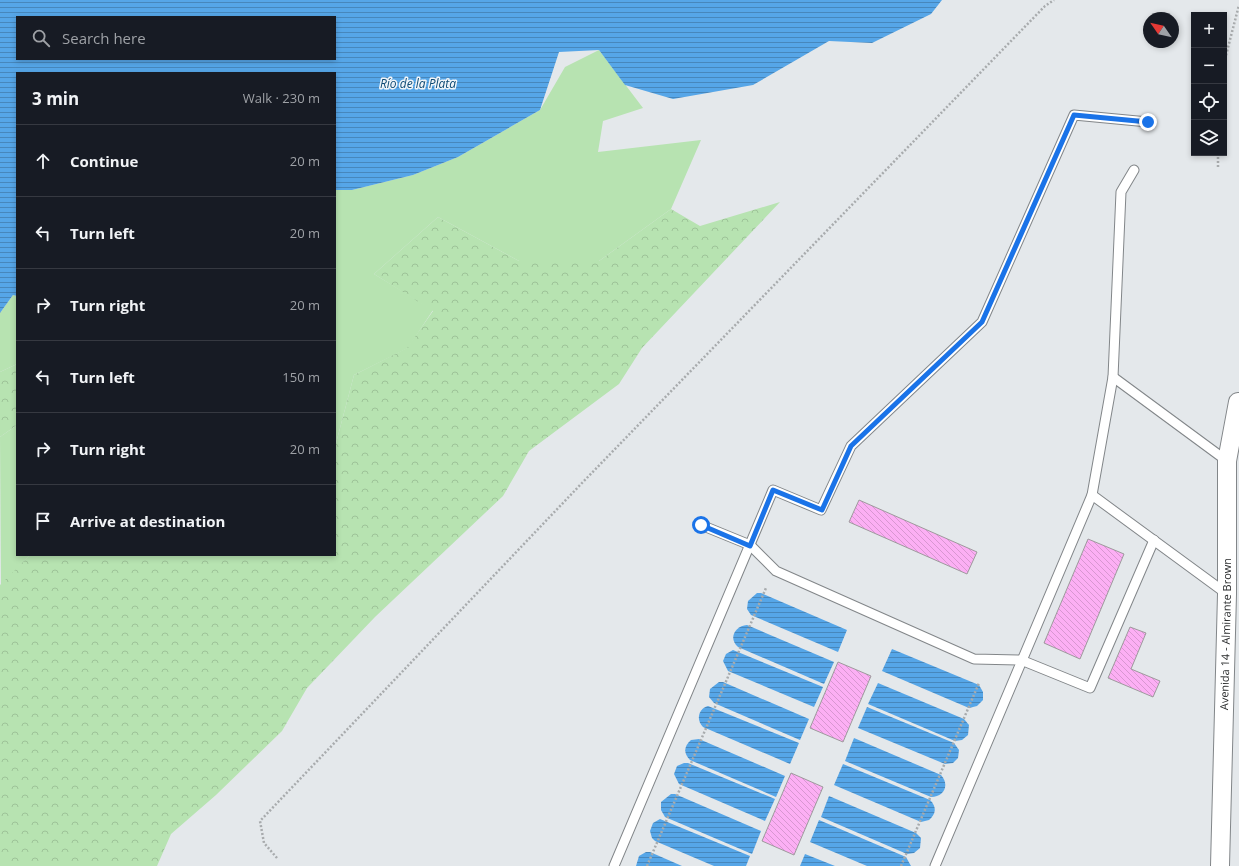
<!DOCTYPE html>
<html lang="en">
<head>
<meta charset="utf-8">
<style>
	body { margin:0; font-family:"Open Sans",sans-serif; background:#20242c; color:#f1f3f6 }
	.controls { position:absolute; right:12px; top:12px; display:grid; overflow:hidden; border-radius:0px; box-shadow:0 2px 6px #0003 }
	.controls button { width:36px; height:36px; display:grid; place-items:center; padding:0; border:0; border-bottom:1px solid #363941; background:#171b24; color:#f1f3f6; font:20px sans-serif }
	.compass { position:absolute; left:1143px; top:12px; width:36px; height:36px; border-radius:50%; background:#171b24; box-shadow:0 2px 6px #0003; rotate:304deg }
	.stop { position:absolute; width:12px; height:12px; margin:-9px; border:3px solid #1a73e8; border-radius:50%; background:#fff }
	.stop.end { background:#1a73e8; border-color:#fff; box-shadow:0 1px 4px #0008 }
	.list { margin:0; padding:0; list-style:none }
	h2 { display:flex; justify-content:space-between; align-items:center; height:52px; margin:0; padding:0 16px; font-size:17px }
	h2 small { font-size:13px; font-weight:400; color:#9ea1a6 }
	.list li { display:grid; grid-template-columns:26px 1fr auto; gap:12px; align-items:center; box-sizing:border-box; height:72px; padding:0 16px; border-top:1px solid #363941 }
	.list b { display:block; font-size:15px; white-space:nowrap }
	.list em { font-size:13px; font-style:normal; color:#9ea1a6 }
	.icon { flex:none; width:22px; height:22px; fill:none; stroke:currentColor; stroke-width:2; stroke-linecap:round; stroke-linejoin:round }
	.map { position:relative; flex:none; width:1239px; height:866px; overflow:hidden }
	.search { position:absolute; background:#171b24; box-shadow:0 2px 6px #0003; left:16px; top:16px; width:320px; height:44px; display:flex; align-items:center; gap:10px; box-sizing:border-box; padding:0 14px; border-radius:0px; color:#9ea1a6; font-size:15px }
	.panel { position:absolute; background:#171b24; box-shadow:0 2px 6px #0003; left:16px; top:72px; width:320px; height:484px; border-radius:0px }
	.map>svg:first-child { display:block }
	.green { fill:#b7e3b1 }
	.forest { fill:url(#forest-crowns) }
	.water { fill:url(#water-rules); fill-rule:evenodd }
	.building { fill:url(#building-back-hatch); stroke:#9e9a9d }
	.lines { fill:none; stroke-linecap:round; stroke-linejoin:round }
	.lane-casing { stroke:#828689; stroke-width:11 }
	.street-casing { stroke:#828689; stroke-width:20 }
	.path { stroke:#a8abad; stroke-width:2.5; stroke-dasharray:2 2; stroke-linecap:butt }
	.lane { stroke:#fff; stroke-width:9 }
	.street { stroke:#fff; stroke-width:18 }
	.route { stroke:#1a73e8; stroke-width:5 }
	.labels { text-anchor:middle; stroke-width:3; stroke-linejoin:round; paint-order:stroke }
	.street-label { font-size:11px; fill:#292b2c; stroke:#f1f5f9 }
	.water-label { font-size:12px; font-style:italic; fill:#0c4974; stroke:#f1f5f9 }
</style>
</head>
<body>
<div class="map">
<svg width="1239" height="866" viewBox="0 0 1239 866">
	<defs>
		<pattern id="forest-crowns" width="20" height="18" patternUnits="userSpaceOnUse"><rect width="20" height="18" fill="#b7e3b1"/><path d="M2 6a3 3 0 1 1 6 0M12 15a3 3 0 1 1 6 0" fill="none" stroke="#9dc398"/></pattern>
		<pattern id="water-rules" width="6" height="5" patternUnits="userSpaceOnUse"><rect width="6" height="5" fill="#56a6e8"/><path d="M0 2.5h6" fill="none" stroke="#4787bc"/></pattern>
		<pattern id="building-back-hatch" width="6" height="6" patternUnits="userSpaceOnUse"><rect width="6" height="6" fill="#fcaff4"/><path d="M-1 5l2 2M0 0l6 6M5-1l2 2" fill="none" stroke="#d897d1"/></pattern>
	</defs>
	<rect width="100%" height="100%" fill="#e4e8eb"/>
	<g class="green">
		<polygon points="599,50 643,108 603,121 598,152 701,140 671,209 599,261 519,261 438,217 374,274 433,310 408,348 354,375 335,447 335,190 352,190 413,175 458,157 540,110 565,67"/>
		<polygon points="13,295 17,296 17,364 0,372 0,313"/>
		<polygon points="17,425 17,555 30,555 1,586 0,437"/>
	</g>
	<g class="forest">
		<polygon points="780,202 642,348 619,384 529,451 503,496 375,617 307,688 282,731 216,795 171,834 157,866 0,866 0,585 30,555 335,555 335,447 354,375 407,348 433,311 374,274 438,217 519,261 599,261 671,209 700,226"/>
		<polygon points="17,364 17,425 0,437 0,372"/>
	</g>
	<g class="water">
		<path d="M0 0H942L931 14 872 43 829 41 753 85 673 99 625 85 599 50 559 52 540 110 458 157 413 175 352 190H335V73H17V296L13 295 0 313ZM17 17H335V59H17Z"/>
		<polygon points="757,593 761,593 847,630 838,652 751,615 747,609 748,601"/>
		<path d="M747 625 834 662 824 684 738 647C728 638 735 626 747 625Z"/>
		<polygon points="892,649 979,685 983,692 983,700 977,706 969,708 882,671"/>
		<polygon points="733,650 823,687 814,707 728,671 723,661 726,654"/>
		<polygon points="719,682 723,682 809,719 800,740 714,703 709,697 710,689"/>
		<polygon points="878,683 964,719 969,725 968,735 962,740 955,741 868,704"/>
		<path d="M708 706 799 743 790 764 703 727C696 720 698 709 708 706Z"/>
		<polygon points="867,707 954,743 959,750 958,758 953,763 945,764 858,728"/>
		<path d="M854 738 941 775C950 785 944 797 931 797L845 761Z"/>
		<path d="M699 739 785 776 776 797 690 760C683 753 684 746 691 740Z"/>
		<polygon points="684,763 688,763 775,799 765,821 679,784 674,774 677,766"/>
		<path d="M843 764 930 800C937 807 936 814 929 820L921 822 834 785Z"/>
		<polygon points="671,794 675,794 761,831 752,854 665,817 661,810 661,802"/>
		<polygon points="829,796 916,833 921,838 920,848 914,853 907,854 821,817"/>
		<polygon points="660,819 750,856 746,866 714,866 655,841 652,838 650,831 653,823"/>
		<polygon points="819,820 906,857 911,866 867,866 810,842"/>
		<polygon points="646,852 650,852 682,866 636,866 639,856"/>
		<polygon points="805,854 835,866 800,866"/>
	</g>
	<g class="building">
		<polygon points="859,500 977,552 967,574 849,522"/>
		<polygon points="1088,539 1124,554 1080,659 1044,643"/>
		<polygon points="1130,627 1146,633 1131,669 1160,681 1153,697 1108,678"/>
		<polygon points="838,662 871,676 843,742 810,728"/>
		<polygon points="791,773 823,787 794,855 762,841"/>
	</g>
	<g class="lines">
		<defs>
			<g id="lane">
				<polyline points="1113,377 1227,461"/>
				<polyline points="1092,495 1227,594"/>
				<polyline points="701,525 750,545 776,571 974,659 1021,660 1090,688 1154,540"/>
				<polyline points="614,866 773,490 821,510 851,446 982,322 1074,115 1148,122"/>
				<polyline points="935,866 1092,495 1113,377 1121,192 1134,170"/>
			</g>
			<g id="street">
				<path id="s1" d="M1220 866 1227 594V461L1238 402"/>
			</g>
		</defs>
		<use href="#lane" class="lane-casing"/>
		<use href="#street" class="street-casing"/>
		<g class="path">
			<polyline points="1224,63 1239,5"/>
			<polyline points="1218,167 1218,153"/>
			<polyline points="277,858 264,843 260,821 582,483 1045,6 1054,0"/>
			<polyline points="647,866 766,588"/>
			<polyline points="901,866 979,683"/>
		</g>
		<use href="#lane" class="lane"/>
		<use href="#street" class="street"/>
	</g>
	<g class="lines">
		<polyline class="route" points="701,525 750,546 773,490 822,510 851,446 982,322 1074,115 1148,122"/>
	</g>
	<g class="labels">
		<g class="street-label">
			<text dy="4" stroke="none"><textPath href="#s1" startOffset="232">Avenida 14 - Almirante Brown</textPath></text>
		</g>
		<g class="water-label">
			<text x="418" y="88">Río de la Plata</text>
		</g>
	</g>
</svg>
<div class="controls">
<button>+</button>
<button>−</button>
<button><svg class="icon" aria-label="locate" viewBox="0 0 24 24"><circle cx="12" cy="12" r="6"/><path d="M12 2v4M12 18v4M2 12h4M18 12h4"/></svg></button>
<button><svg class="icon" aria-label="layers" viewBox="0 0 24 24"><path d="M12 4l9 5-9 5-9-5zM3 14l9 5 9-5"/></svg></button>
</div>
<svg class="compass" viewBox="-18 -18 36 36"><path d="M0-13l5 13h-10z" fill="#e53935"/><path d="M0 13l5-13h-10z" fill="#9ea1a6"/></svg>
<div class="stop" style="left:701px;top:525px"></div>
<div class="stop end" style="left:1148px;top:122px"></div>
<div class="search"><svg class="icon" aria-label="search" viewBox="0 0 24 24"><circle cx="10" cy="10" r="6"/><path d="M15 15l6 6"/></svg>Search here</div>
<section class="panel">
<h2>3 min<small>Walk · 230 m</small></h2>
<ul class="list">
<li><svg class="icon" aria-label="ahead" viewBox="0 0 24 24"><path d="M12 20V5M6 11l6-6 6 6"/></svg><div><b>Continue</b></div><em>20 m</em></li>
<li><svg class="icon" aria-label="left" viewBox="0 0 24 24"><path d="M17 20v-9H6M10 6l-5 5 5 5"/></svg><div><b>Turn left</b></div><em>20 m</em></li>
<li><svg class="icon" aria-label="right" viewBox="0 0 24 24"><path d="M7 20v-9h11M14 6l5 5-5 5"/></svg><div><b>Turn right</b></div><em>20 m</em></li>
<li><svg class="icon" aria-label="left" viewBox="0 0 24 24"><path d="M17 20v-9H6M10 6l-5 5 5 5"/></svg><div><b>Turn left</b></div><em>150 m</em></li>
<li><svg class="icon" aria-label="right" viewBox="0 0 24 24"><path d="M7 20v-9h11M14 6l5 5-5 5"/></svg><div><b>Turn right</b></div><em>20 m</em></li>
<li><svg class="icon" aria-label="arrive" viewBox="0 0 24 24"><path d="M6 21V4h12l-3 4 3 4H6"/></svg><div><b>Arrive at destination</b></div></li>
</ul>
</section>
</div>
</body>
</html>
